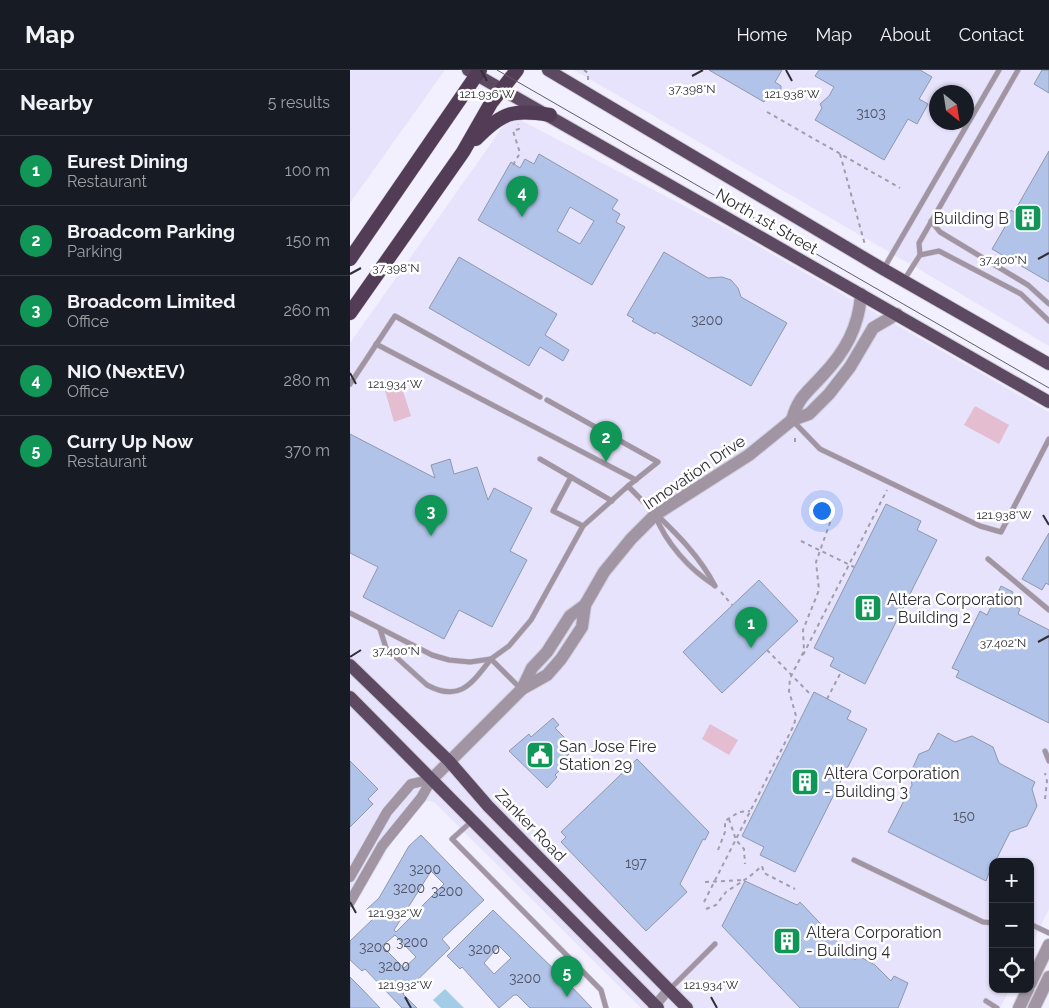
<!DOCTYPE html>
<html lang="en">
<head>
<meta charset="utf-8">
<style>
	body { margin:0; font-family:Raleway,sans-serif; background:#20242c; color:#f1f3f6 }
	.controls { position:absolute; right:15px; bottom:15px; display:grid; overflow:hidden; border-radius:10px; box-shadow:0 1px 4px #0004 }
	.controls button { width:45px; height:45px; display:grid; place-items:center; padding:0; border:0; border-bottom:1px solid #363941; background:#171b24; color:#f1f3f6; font:25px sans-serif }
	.compass { position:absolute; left:579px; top:15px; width:45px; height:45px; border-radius:50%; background:#171b24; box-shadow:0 1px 4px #0004; rotate:150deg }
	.you { position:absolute; left:471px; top:440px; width:18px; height:18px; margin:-12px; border:4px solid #fff; border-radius:50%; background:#1a73e8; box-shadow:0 0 0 8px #1a73e833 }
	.badge { display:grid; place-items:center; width:32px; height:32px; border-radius:50%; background:#109656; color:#fff; font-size:16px; font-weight:700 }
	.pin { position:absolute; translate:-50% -41px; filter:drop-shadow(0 1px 2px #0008) }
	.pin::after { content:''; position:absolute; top:26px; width:18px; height:15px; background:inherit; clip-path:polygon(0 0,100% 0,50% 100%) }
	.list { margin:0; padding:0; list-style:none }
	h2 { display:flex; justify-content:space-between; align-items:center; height:65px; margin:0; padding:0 20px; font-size:21px }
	h2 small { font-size:16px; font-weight:400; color:#9ea1a6 }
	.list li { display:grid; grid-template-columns:32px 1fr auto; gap:15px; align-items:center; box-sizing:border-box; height:70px; padding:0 20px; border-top:1px solid #363941 }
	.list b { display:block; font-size:19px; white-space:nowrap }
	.list p { margin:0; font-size:16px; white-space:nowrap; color:#9ea1a6 }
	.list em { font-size:16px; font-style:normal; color:#9ea1a6 }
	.icon { flex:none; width:28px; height:28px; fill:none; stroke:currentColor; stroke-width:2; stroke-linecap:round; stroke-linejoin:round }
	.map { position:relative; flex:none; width:699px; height:938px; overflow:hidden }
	header { display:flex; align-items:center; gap:30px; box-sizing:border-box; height:70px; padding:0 25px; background:#171b24; border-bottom:1px solid #363941 }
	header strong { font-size:24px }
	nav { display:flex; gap:28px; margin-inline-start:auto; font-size:18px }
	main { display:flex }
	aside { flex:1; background:#171b24 }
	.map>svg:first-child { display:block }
	.built { fill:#e7e3fc; fill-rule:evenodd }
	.green { fill:#e4bdd0 }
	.water { fill:#a3cce6 }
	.building { fill:#b1c3e9; stroke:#8e98ac; fill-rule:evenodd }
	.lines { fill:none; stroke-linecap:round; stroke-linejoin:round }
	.service-casing { stroke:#cfcdda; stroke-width:6 }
	.minor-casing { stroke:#cfcdda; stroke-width:11 }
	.tertiary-casing { stroke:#cfcdda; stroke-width:14 }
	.primary-casing { stroke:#cfcdda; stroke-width:14 }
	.trunk-casing { stroke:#cfcdda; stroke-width:15 }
	.path { stroke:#a09eaa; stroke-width:2; stroke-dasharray:4 4; stroke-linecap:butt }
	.service { stroke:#a195a3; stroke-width:5 }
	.minor { stroke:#a195a3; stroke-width:10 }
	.tertiary { stroke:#a195a3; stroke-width:12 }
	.primary { stroke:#5e4962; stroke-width:12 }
	.trunk { stroke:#523c56; stroke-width:14 }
	.tram { stroke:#605e69; stroke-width:1 }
	.path-bridge { stroke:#a09eaa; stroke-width:2; stroke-dasharray:4 4; stroke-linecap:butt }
	.ticks { fill:none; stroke:#302e37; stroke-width:2 }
	.labels { text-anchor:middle; stroke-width:5; stroke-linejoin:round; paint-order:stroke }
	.number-label { font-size:14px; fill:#505364 }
	.poi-label { font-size:16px; fill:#302e37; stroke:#fff; text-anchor:start }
	.street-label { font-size:16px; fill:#302e37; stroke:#fff }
	.ticks-label { font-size:12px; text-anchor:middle; fill:#302e37; stroke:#fff; stroke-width:5; stroke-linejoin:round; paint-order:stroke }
</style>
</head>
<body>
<header>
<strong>Map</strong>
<nav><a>Home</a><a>Map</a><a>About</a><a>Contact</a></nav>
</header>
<main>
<aside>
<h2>Nearby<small>5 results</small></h2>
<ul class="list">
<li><span class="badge">1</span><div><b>Eurest Dining</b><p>Restaurant</p></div><em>100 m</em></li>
<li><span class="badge">2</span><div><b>Broadcom Parking</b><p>Parking</p></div><em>150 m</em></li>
<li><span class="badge">3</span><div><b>Broadcom Limited</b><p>Office</p></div><em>260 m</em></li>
<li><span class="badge">4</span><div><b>NIO (NextEV)</b><p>Office</p></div><em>280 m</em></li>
<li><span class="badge">5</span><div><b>Curry Up Now</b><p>Restaurant</p></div><em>370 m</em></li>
</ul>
</aside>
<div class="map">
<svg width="699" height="938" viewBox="0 0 699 938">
	<rect width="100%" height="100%" fill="#f2f0fe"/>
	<g class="built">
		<polygon points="0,0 95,0 0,133"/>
		<path d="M224 0H699V276L572 201ZM586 22H616V52H586Z"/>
		<polygon points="161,45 382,161 699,342 699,839 680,877 680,792 643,792 643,919 660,919 650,938 291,938 84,732 77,731 71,734 44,769 0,843 0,273"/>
	</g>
	<g class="green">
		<polygon points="50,312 61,346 44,352 34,317"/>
		<polygon points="625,336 659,355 649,374 614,355"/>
		<polygon points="360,654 388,670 379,685 352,669"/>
	</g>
	<polygon class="water" points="95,919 114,938 91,938 83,930"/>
	<g class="building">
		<polygon points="359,0 432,0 425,12 431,16 431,19 427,24 419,24 414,32"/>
		<polygon points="469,0 570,0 582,7 569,29 578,34 567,54 558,49 534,90 465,50 472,38 470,34 479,26 484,17 465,6"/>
		<polygon points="692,0 699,0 699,23 684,14"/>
		<polygon points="699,81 699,212 642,179 656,155 653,154 661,140 664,142"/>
		<path d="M189 84 268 130 262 139 270 144 266 152 275 157 242 215 128 150 161 92 170 98 175 89 184 94ZM220 137 244 151 230 174 207 161Z"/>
		<polygon points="314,182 358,208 372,207 381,210 388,218 391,227 437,253 401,316 306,262 305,264 282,251 284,249 277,245"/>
		<polygon points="109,187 207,244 195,265 219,280 213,291 190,277 179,296 79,238"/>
		<polygon points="0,364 85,408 81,395 100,389 104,404 127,397 138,430 144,418 182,438 160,481 177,490 142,557 109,540 94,569 13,527 28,497 0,483"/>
		<polygon points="536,434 571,451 567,460 587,470 515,614 480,596 484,588 464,578"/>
		<polygon points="699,463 699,515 696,513 692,520 672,509"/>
		<polygon points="409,510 448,551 372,623 333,582"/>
		<polygon points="651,516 663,522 658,533 670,539 668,544 699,560 699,653 606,607 609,601 602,598 630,541 637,545"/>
		<polygon points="464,622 501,641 497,649 517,659 445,802 410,785 414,777 392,766"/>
		<polygon points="203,648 209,655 205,658 224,677 223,680 209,694 212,698 205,705 207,707 197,718 159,681 179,664 181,667"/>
		<polygon points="588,663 605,672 622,666 643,677 649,693 685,712 682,719 687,736 677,756 660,762 645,792 643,792 636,811 538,762 562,715 560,704 569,684 579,680"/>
		<polygon points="287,689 359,762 355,770 353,769 330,814 337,822 296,861 211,772 216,767 211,762"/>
		<polygon points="0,691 28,719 18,729 23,734 0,757"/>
		<path d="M71 765 134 830 92 869 100 878 53 924 67 938H52L15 899 12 901 0 890V871L24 848 16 840 29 828 59 776ZM81 801 94 814 46 862 44 860ZM45 865 66 887 54 898 32 876Z"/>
		<polygon points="395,811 447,835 450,832 505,890 509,886 525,895 541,911 544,906 558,913 548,938 450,938 372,856"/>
		<path d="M143 840 215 910 242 938H180L167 925H164L149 938 112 897 110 899 97 886ZM149 876 161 888 144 904 134 893Z"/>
		<polygon points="0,907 11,918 30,938 0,938"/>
	</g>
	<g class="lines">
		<defs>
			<g id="service">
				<polyline points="581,151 590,162 678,215 699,234"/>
				<polyline points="570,185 589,181 671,224 699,251"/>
				<polyline points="534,198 649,0"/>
				<polyline points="554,210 570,185 569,173 668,0"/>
				<polyline points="26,274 286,410"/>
				<polyline points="0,314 45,246 190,327"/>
				<polyline points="197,330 308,392 278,416"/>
				<polyline points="442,350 470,379 630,456 651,462 699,369"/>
				<polyline points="190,389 262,431"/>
				<polyline points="221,407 203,441 233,456"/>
				<path d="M305 445C316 473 339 499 364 515"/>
				<polyline points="638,489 699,540"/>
				<path d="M0 543 82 585 99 590 120 592 141 589 159 576 181 550 233 456 278 416C309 449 344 475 365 516"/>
				<path d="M30 559 36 578 77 615C110 633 122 613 141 589L171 619"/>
				<polyline points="695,681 699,691"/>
				<polyline points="122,751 102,769 251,920 256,938"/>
				<polyline points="504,790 633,852 643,853"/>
				<polyline points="680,854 699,863"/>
				<polyline points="320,919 365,874"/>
				<polyline points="636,931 647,938"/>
			</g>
			<g id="minor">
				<polyline points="0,807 37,742 61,714 82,709"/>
				<polyline points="0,832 32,776 71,728 82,709"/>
				<polyline points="303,938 319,919"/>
			</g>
			<g id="tertiary">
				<path d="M442 350C448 327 457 323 472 306 495 282 509 257 511 224"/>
				<polyline points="172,619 182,598 197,582 220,546 235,535"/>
				<polyline points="82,709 172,619 197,605 211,589 232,557 235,535 254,502 281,469 305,445 399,385 442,350 459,344 479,324 500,297 523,258 547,244"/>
				<polyline points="680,914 699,875"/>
				<polyline points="669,938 678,919"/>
				<polyline points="684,938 699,907"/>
			</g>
			<g id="primary">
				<polyline points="118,0 699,332"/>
				<polyline points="198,0 533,199 699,294"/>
				<polyline points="0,595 99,691 138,736 337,938"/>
				<polyline points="0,627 308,938"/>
			</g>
			<g id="trunk">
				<path d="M126 69C152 42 163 39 200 45"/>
				<polyline points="0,189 130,0"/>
				<polyline points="0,243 113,82 141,33 167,0"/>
			</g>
		</defs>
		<use href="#service" class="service-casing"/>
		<use href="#minor" class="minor-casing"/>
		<use href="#tertiary" class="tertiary-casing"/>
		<use href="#primary" class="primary-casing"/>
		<use href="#trunk" class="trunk-casing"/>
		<g class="path">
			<polyline points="234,0 238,3 238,12"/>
			<polyline points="417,42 550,118"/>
			<polyline points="490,84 515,175"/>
			<polyline points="163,95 170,83 163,61 169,59 168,54"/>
			<polyline points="445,372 445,368"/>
			<polyline points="451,471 504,497"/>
			<polyline points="371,522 382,535"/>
			<polyline points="453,585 537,420"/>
			<polyline points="477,629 491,602"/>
			<polyline points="695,729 697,711 695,703"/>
			<polyline points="379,749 386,770 394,779 395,794"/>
			<polyline points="368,780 375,762 375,751 389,742 400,741"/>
			<polyline points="355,812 394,810"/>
			<polyline points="354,832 444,655 446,646 439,621 440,608 454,581 453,560 469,520 466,492 482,447"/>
			<polyline points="356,839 366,835 376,822 399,807 412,796 414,803 445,819"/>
		</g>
		<use href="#service" class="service"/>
		<use href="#minor" class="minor"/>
		<use href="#tertiary" class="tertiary"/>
		<use href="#primary" class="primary"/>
		<use href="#trunk" class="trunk"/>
		<polyline class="tram" points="147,0 699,318"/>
		<polyline class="path-bridge" points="417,580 462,626"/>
	</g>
	<path class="ticks" d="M131 0 137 11M436 0 442 11M342 6 353 0M688 189 699 183M0 204 11 198M0 303 6 314M693 445 699 455M688 572 699 566M0 587 11 580M0 832 6 843M55 927 61 938M361 927 367 938"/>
	<defs>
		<symbol id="building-square" viewBox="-11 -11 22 22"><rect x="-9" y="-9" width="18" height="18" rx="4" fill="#109656" stroke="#fff"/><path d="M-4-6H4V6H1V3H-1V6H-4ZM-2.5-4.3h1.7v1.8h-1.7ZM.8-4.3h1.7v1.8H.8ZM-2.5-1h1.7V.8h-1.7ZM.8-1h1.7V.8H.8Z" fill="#fff"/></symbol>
		<symbol id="civic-square" viewBox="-11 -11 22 22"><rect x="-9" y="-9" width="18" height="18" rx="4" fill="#109656" stroke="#fff"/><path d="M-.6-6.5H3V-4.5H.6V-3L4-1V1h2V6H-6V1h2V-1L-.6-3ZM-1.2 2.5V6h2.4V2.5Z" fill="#fff"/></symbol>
	</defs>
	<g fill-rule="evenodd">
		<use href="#building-square" x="662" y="132" width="32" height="32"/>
		<use href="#building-square" x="502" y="522" width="32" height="32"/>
		<use href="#civic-square" x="174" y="669" width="32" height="32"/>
		<use href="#building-square" x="439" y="696" width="32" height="32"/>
		<use href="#building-square" x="421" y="855" width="32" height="32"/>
	</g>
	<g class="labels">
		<g class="number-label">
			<text x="521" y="48">3103</text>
			<text x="357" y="255">3200</text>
			<text x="614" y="751">150</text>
			<text x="286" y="798">197</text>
			<text x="75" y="804">3200</text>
			<text x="59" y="823">3200</text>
			<text x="97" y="826">3200</text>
			<text x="62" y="877">3200</text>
			<text x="25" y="882">3200</text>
			<text x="134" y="884">3200</text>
			<text x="44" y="901">3200</text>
			<text x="175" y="913">3200</text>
		</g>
		<g class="poi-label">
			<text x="659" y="154" text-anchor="end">Building B</text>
			<text x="537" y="535">Altera Corporation<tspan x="537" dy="18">- Building 2</tspan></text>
			<text x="209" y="682">San Jose Fire<tspan x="209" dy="18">Station 29</tspan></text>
			<text x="474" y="709">Altera Corporation<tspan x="474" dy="18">- Building 3</tspan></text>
			<text x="456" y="868">Altera Corporation<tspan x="456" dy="18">- Building 4</tspan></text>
		</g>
		<g class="street-label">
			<text transform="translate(417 151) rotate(30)" y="6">North 1st Street</text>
			<text transform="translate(344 402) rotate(-34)" y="6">Innovation Drive</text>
			<text transform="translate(181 755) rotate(46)" y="6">Zanker Road</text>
		</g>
	</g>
	<g class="ticks-label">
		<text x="342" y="23">37.398°N</text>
		<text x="137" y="28">121.936°W</text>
		<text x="442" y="28">121.938°W</text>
		<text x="653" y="194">37.400°N</text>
		<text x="46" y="202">37.398°N</text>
		<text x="45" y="318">121.934°W</text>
		<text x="654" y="449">121.938°W</text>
		<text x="653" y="577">37.402°N</text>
		<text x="46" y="585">37.400°N</text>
		<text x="45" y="847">121.932°W</text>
		<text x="55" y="919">121.932°W</text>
		<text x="361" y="919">121.934°W</text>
	</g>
</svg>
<div class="controls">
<button>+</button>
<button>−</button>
<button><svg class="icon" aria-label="locate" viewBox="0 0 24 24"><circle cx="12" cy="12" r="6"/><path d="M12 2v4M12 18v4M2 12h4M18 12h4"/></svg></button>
</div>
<svg class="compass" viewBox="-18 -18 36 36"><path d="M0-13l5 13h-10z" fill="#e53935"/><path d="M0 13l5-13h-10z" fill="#9ea1a6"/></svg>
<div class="you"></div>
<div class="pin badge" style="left:401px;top:578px">1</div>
<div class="pin badge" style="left:256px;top:392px">2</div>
<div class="pin badge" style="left:81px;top:466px">3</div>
<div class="pin badge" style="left:172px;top:147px">4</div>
<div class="pin badge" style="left:217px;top:927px">5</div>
</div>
</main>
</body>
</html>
